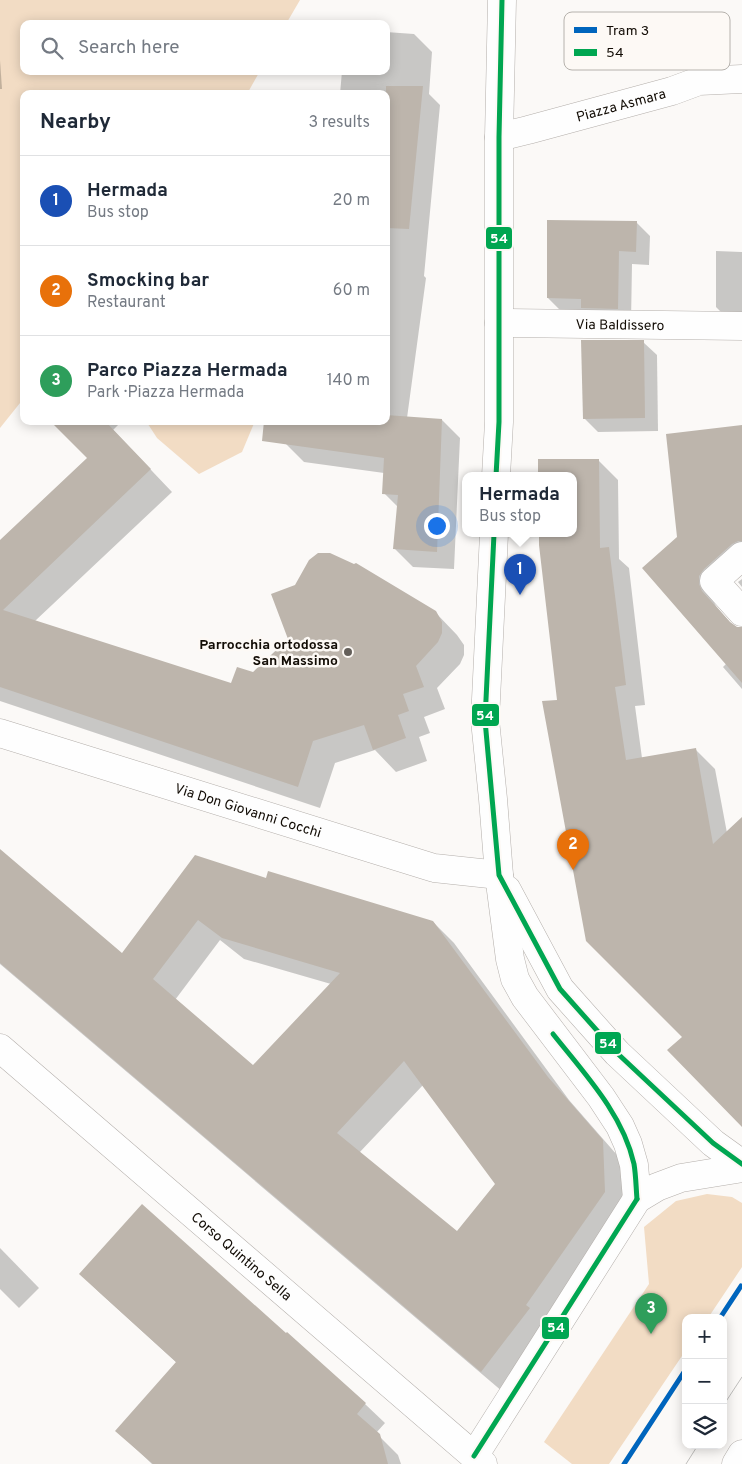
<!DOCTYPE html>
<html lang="en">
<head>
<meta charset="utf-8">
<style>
	body { margin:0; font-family:Overpass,sans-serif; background:#f2f2f3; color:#1f2937 }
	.controls { position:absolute; right:15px; bottom:15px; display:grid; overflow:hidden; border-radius:10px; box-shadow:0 2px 12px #0003 }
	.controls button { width:45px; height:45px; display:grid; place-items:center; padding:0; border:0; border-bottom:1px solid #e0e1e3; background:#fff; color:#1f2937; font:25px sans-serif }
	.you { position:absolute; left:436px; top:525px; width:18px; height:18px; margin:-12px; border:4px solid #fff; border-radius:50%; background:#1a73e8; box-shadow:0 0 0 8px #1a73e833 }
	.badge { display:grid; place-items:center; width:32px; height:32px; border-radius:50%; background:#645f5a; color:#fff; font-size:16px; font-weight:700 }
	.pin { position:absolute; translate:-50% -41px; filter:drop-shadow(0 1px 2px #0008) }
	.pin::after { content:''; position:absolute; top:26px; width:18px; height:15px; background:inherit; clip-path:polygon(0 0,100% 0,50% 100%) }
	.popup { position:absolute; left:462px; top:472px; width:115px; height:65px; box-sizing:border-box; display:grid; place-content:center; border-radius:10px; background:#fff; filter:drop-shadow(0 1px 4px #0005); font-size:16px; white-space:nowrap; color:#747a83 }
	.popup b { font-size:19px; color:#1f2937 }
	.popup::after { content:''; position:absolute; left:50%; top:100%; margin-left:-10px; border:10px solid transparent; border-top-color:#fff }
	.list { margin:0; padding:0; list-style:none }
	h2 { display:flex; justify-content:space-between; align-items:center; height:65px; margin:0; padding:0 20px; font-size:21px }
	h2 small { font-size:16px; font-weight:400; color:#747a83 }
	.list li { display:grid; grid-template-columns:32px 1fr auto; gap:15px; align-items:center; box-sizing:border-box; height:90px; padding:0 20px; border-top:1px solid #e0e1e3 }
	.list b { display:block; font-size:19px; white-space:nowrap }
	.list p { margin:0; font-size:16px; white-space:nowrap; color:#747a83 }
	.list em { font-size:16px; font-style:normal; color:#747a83 }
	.icon { flex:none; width:28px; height:28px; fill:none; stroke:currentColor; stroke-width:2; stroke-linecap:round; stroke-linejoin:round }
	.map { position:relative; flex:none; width:742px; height:1464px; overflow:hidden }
	.search { position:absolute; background:#fff; box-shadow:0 2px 12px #0003; left:20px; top:20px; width:370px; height:55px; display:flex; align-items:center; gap:12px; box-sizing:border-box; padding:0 18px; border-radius:10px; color:#747a83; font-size:19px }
	.panel { position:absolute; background:#fff; box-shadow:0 2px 12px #0003; left:20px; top:90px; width:370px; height:335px; border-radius:10px }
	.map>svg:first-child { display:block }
	.green { fill:#f2dcc4 }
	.shadow { fill:#0003; fill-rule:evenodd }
	.building { fill:#bdb5ac; fill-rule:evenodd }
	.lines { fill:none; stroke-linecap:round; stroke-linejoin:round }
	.street-casing { stroke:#b4afab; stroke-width:29 }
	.secondary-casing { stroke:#b4afab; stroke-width:29 }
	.street { stroke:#fefefe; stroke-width:28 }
	.secondary { stroke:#fefefe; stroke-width:28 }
	.tram { stroke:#bfbebc; stroke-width:1 }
	.bus-1-casing { stroke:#fdf9f5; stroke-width:9 }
	.bus-1 { stroke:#00a651; stroke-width:5 }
	.tram-1-casing { stroke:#fdf9f5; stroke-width:9 }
	.tram-1 { stroke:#0065bd; stroke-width:5 }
	.poi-dot { fill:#645f5a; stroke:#fdf9f5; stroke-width:2 }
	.labels { text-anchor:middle; stroke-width:5; stroke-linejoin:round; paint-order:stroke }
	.street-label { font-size:14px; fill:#120c05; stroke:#fdf9f5 }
	.poi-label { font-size:14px; font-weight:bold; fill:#120c05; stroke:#fdf9f5; text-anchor:end }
	.key { fill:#fdf9f5; stroke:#b6b2ad; stroke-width:1 }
	.key-label { font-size:14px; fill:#120c05 }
	.line-badge { stroke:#fdf9f5; stroke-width:2 }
	.badge-label { font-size:14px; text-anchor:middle; font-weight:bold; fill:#fff }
</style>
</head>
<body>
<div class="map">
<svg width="742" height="1464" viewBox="0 0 742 1464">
	<rect width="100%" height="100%" fill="#fbf9f7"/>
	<g class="green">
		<polygon points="0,0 300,0 286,24 24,24 24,71 260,71 247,94 24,94 24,398 0,428"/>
		<polygon points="146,421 255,421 242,452 199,474 157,438"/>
		<polygon points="707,1194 732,1197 742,1203 742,1267 708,1318 686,1318 686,1350 609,1464 572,1464 544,1442 649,1284 644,1227 676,1201"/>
	</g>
	<g class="shadow">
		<polygon points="386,32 414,34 432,52 429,94 440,105 424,276 426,278 407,418 442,420 460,438 454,569 413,567 395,549 398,507 384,493 384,473 304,462 286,444 386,421 386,94 340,94 342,71 386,71"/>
		<polygon points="0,60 2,89 0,89"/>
		<polygon points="636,222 650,236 649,265 632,264 631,322 561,311 548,298"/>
		<polygon points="716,251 742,252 742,324 733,324 716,307"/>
		<polygon points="643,342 657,355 658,431 598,432 584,418"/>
		<polygon points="51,421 122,421 113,430 172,492 35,621 232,685 253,673 435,612 457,635 464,645 464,655 460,664 437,688 445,709 424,717 430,733 419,737 427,761 396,772 375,750 335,763 320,808 0,701 0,542 88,458"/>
		<polygon points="742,428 742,560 712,598 716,606 733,626 742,630 742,689 723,667 727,663 679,538"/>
		<polygon points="539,460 598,460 618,480 619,559 629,568 645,705 635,706 642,758 695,749 715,769 727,833 742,819 742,1125 684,1037 558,701 540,545 540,534 574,534 574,476 539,476"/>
		<polygon points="742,579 742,587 738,582"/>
		<path d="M0 850 122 955 267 880 433 922 454 943 569 1100 624 1163 626 1214 503 1392 0 964ZM220 940 244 959 331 984 253 1067 175 1000ZM423 1085 496 1184 457 1233 359 1153Z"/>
		<polygon points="0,1248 39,1288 19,1308 0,1289"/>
		<polygon points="81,1274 365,1404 385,1423 376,1433 398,1455 401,1464 152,1464 117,1431 177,1363 100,1293"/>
	</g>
	<g class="building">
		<polygon points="386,86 423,86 409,229 386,228"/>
		<polygon points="547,220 637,221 636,252 619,251 618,309 581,308 581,299 547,298"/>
		<polygon points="581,340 644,340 645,418 583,419"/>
		<polygon points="386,415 442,419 437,552 393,549 398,495 382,494 384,458 262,441 264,421 386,421"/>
		<polygon points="50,421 105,421 151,469 3,610 231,683 237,667 253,672 288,639 271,594 295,585 309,560 318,553 330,553 354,564 356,563 436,611 442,622 442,633 438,642 416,666 424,687 403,694 409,711 398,715 406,738 373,750 364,725 313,741 298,787 0,687 0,540 87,458"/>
		<polygon points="742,425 742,541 738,541 732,544 704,569 699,576 699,584 702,591 730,622 737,627 742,627 742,683 642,568 677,537 666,434"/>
		<polygon points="538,459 599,459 600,548 609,547 626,685 615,687 626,760 696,748 713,844 742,817 742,1127 667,1050 682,1037 586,941 542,701 557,700 539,545 539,534 574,534 574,476 538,476"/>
		<path d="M0 849 122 953 195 855 266 878 268 871 433 921 548 1077 603 1140 605 1192 526 1305 530 1308 481 1372 0 963ZM198 920 222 938 340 973 253 1065 153 979ZM404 1061 495 1184 457 1231 337 1133Z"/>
		<polygon points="142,1204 286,1333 287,1332 366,1403 357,1414 380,1434 388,1464 153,1464 115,1431 176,1362 79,1274"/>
	</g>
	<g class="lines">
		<defs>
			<g id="street">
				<path id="s1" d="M499 137 528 130 672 91 699 81 742 79"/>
				<path id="s2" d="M499 323 742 326"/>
				<polyline points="742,556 714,581 742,612"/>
				<path id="s3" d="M0 733 434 868 499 875"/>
				<path id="s4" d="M0 1048 474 1456"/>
			</g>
			<g id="secondary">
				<polyline points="496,476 499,422 499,137 502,0"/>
				<polyline points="494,534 485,720 493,799 499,875 510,959 515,979 525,997 601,1097 620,1126 628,1144 634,1165 637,1199"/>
				<polyline points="507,890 560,989 617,1053 713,1143 742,1164"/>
				<polyline points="483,1464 474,1456 637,1199 657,1187 681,1178 742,1168"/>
				<polyline points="736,1464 742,1454"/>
			</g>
		</defs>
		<use href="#street" class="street-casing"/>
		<use href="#secondary" class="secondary-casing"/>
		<use href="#street" class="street"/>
		<use href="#secondary" class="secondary"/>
		<g class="tram">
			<polyline points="723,1406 742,1377"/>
			<polyline points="686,1464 698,1445"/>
		</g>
		<defs>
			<g id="bus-1">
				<polyline points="496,476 499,422 499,137 502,0"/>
				<polyline points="494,534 485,720 499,875 560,989 617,1053 713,1143 742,1164"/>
				<path d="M553 1034C584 1073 623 1114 634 1164 636 1176 636 1188 637 1199"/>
				<polyline points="474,1456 637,1199"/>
			</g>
		</defs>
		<use href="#bus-1" class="bus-1-casing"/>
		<use href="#bus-1" class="bus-1"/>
		<defs>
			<g id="tram-1">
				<polyline points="720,1318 741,1286"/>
				<polyline points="624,1464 686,1369"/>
			</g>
		</defs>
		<use href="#tram-1" class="tram-1-casing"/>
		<use href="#tram-1" class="tram-1"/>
	</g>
	<circle class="poi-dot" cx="348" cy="652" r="5"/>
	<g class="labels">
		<g class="street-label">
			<text dy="5" stroke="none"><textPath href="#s1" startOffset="126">Piazza Asmara</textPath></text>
			<text dy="5" stroke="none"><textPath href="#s2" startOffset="121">Via Baldissero</textPath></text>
			<text dy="5" stroke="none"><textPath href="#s3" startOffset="260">Via Don Giovanni Cocchi</textPath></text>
			<text dy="5" stroke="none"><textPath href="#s4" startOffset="319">Corso Quintino Sella</textPath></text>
		</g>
		<g class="poi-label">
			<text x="338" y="649">Parrocchia ortodossa<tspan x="338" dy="16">San Massimo</tspan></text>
		</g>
	</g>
	<rect x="564" y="12" width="166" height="58" rx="8" class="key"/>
	<rect x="574" y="27" width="23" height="6" fill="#0065bd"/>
	<rect x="574" y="49" width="23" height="7" fill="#00a651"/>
	<g class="key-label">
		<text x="606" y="35">Tram 3</text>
		<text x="606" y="57">54</text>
	</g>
	<g class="line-badge">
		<rect x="485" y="226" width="28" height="24" rx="5" fill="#00a651"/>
		<rect x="471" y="703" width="29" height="24" rx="5" fill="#00a651"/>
		<rect x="594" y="1031" width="28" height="24" rx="5" fill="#00a651"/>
		<rect x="541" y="1316" width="29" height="24" rx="5" fill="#00a651"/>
	</g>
	<g class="badge-label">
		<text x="499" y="243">54</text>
		<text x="485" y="720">54</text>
		<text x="608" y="1048">54</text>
		<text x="556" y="1332">54</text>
	</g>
</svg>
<div class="controls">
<button>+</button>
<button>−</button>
<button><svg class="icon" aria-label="layers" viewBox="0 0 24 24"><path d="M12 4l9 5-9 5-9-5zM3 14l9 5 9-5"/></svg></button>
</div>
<div class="you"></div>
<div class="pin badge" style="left:520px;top:595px;background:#1a4fb4">1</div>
<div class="popup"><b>Hermada</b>Bus stop</div>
<div class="pin badge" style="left:573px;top:870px;background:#e8710a">2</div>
<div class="pin badge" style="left:651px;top:1334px;background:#2e9e5b">3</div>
<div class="search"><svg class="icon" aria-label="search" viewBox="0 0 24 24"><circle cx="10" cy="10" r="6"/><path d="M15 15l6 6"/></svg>Search here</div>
<section class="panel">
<h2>Nearby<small>3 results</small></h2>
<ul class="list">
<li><span class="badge" style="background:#1a4fb4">1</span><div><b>Hermada</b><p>Bus stop</p></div><em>20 m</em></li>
<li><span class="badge" style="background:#e8710a">2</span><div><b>Smocking bar</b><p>Restaurant</p></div><em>60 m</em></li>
<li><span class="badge" style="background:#2e9e5b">3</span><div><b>Parco Piazza Hermada</b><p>Park · Piazza Hermada</p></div><em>140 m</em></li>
</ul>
</section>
</div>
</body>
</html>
